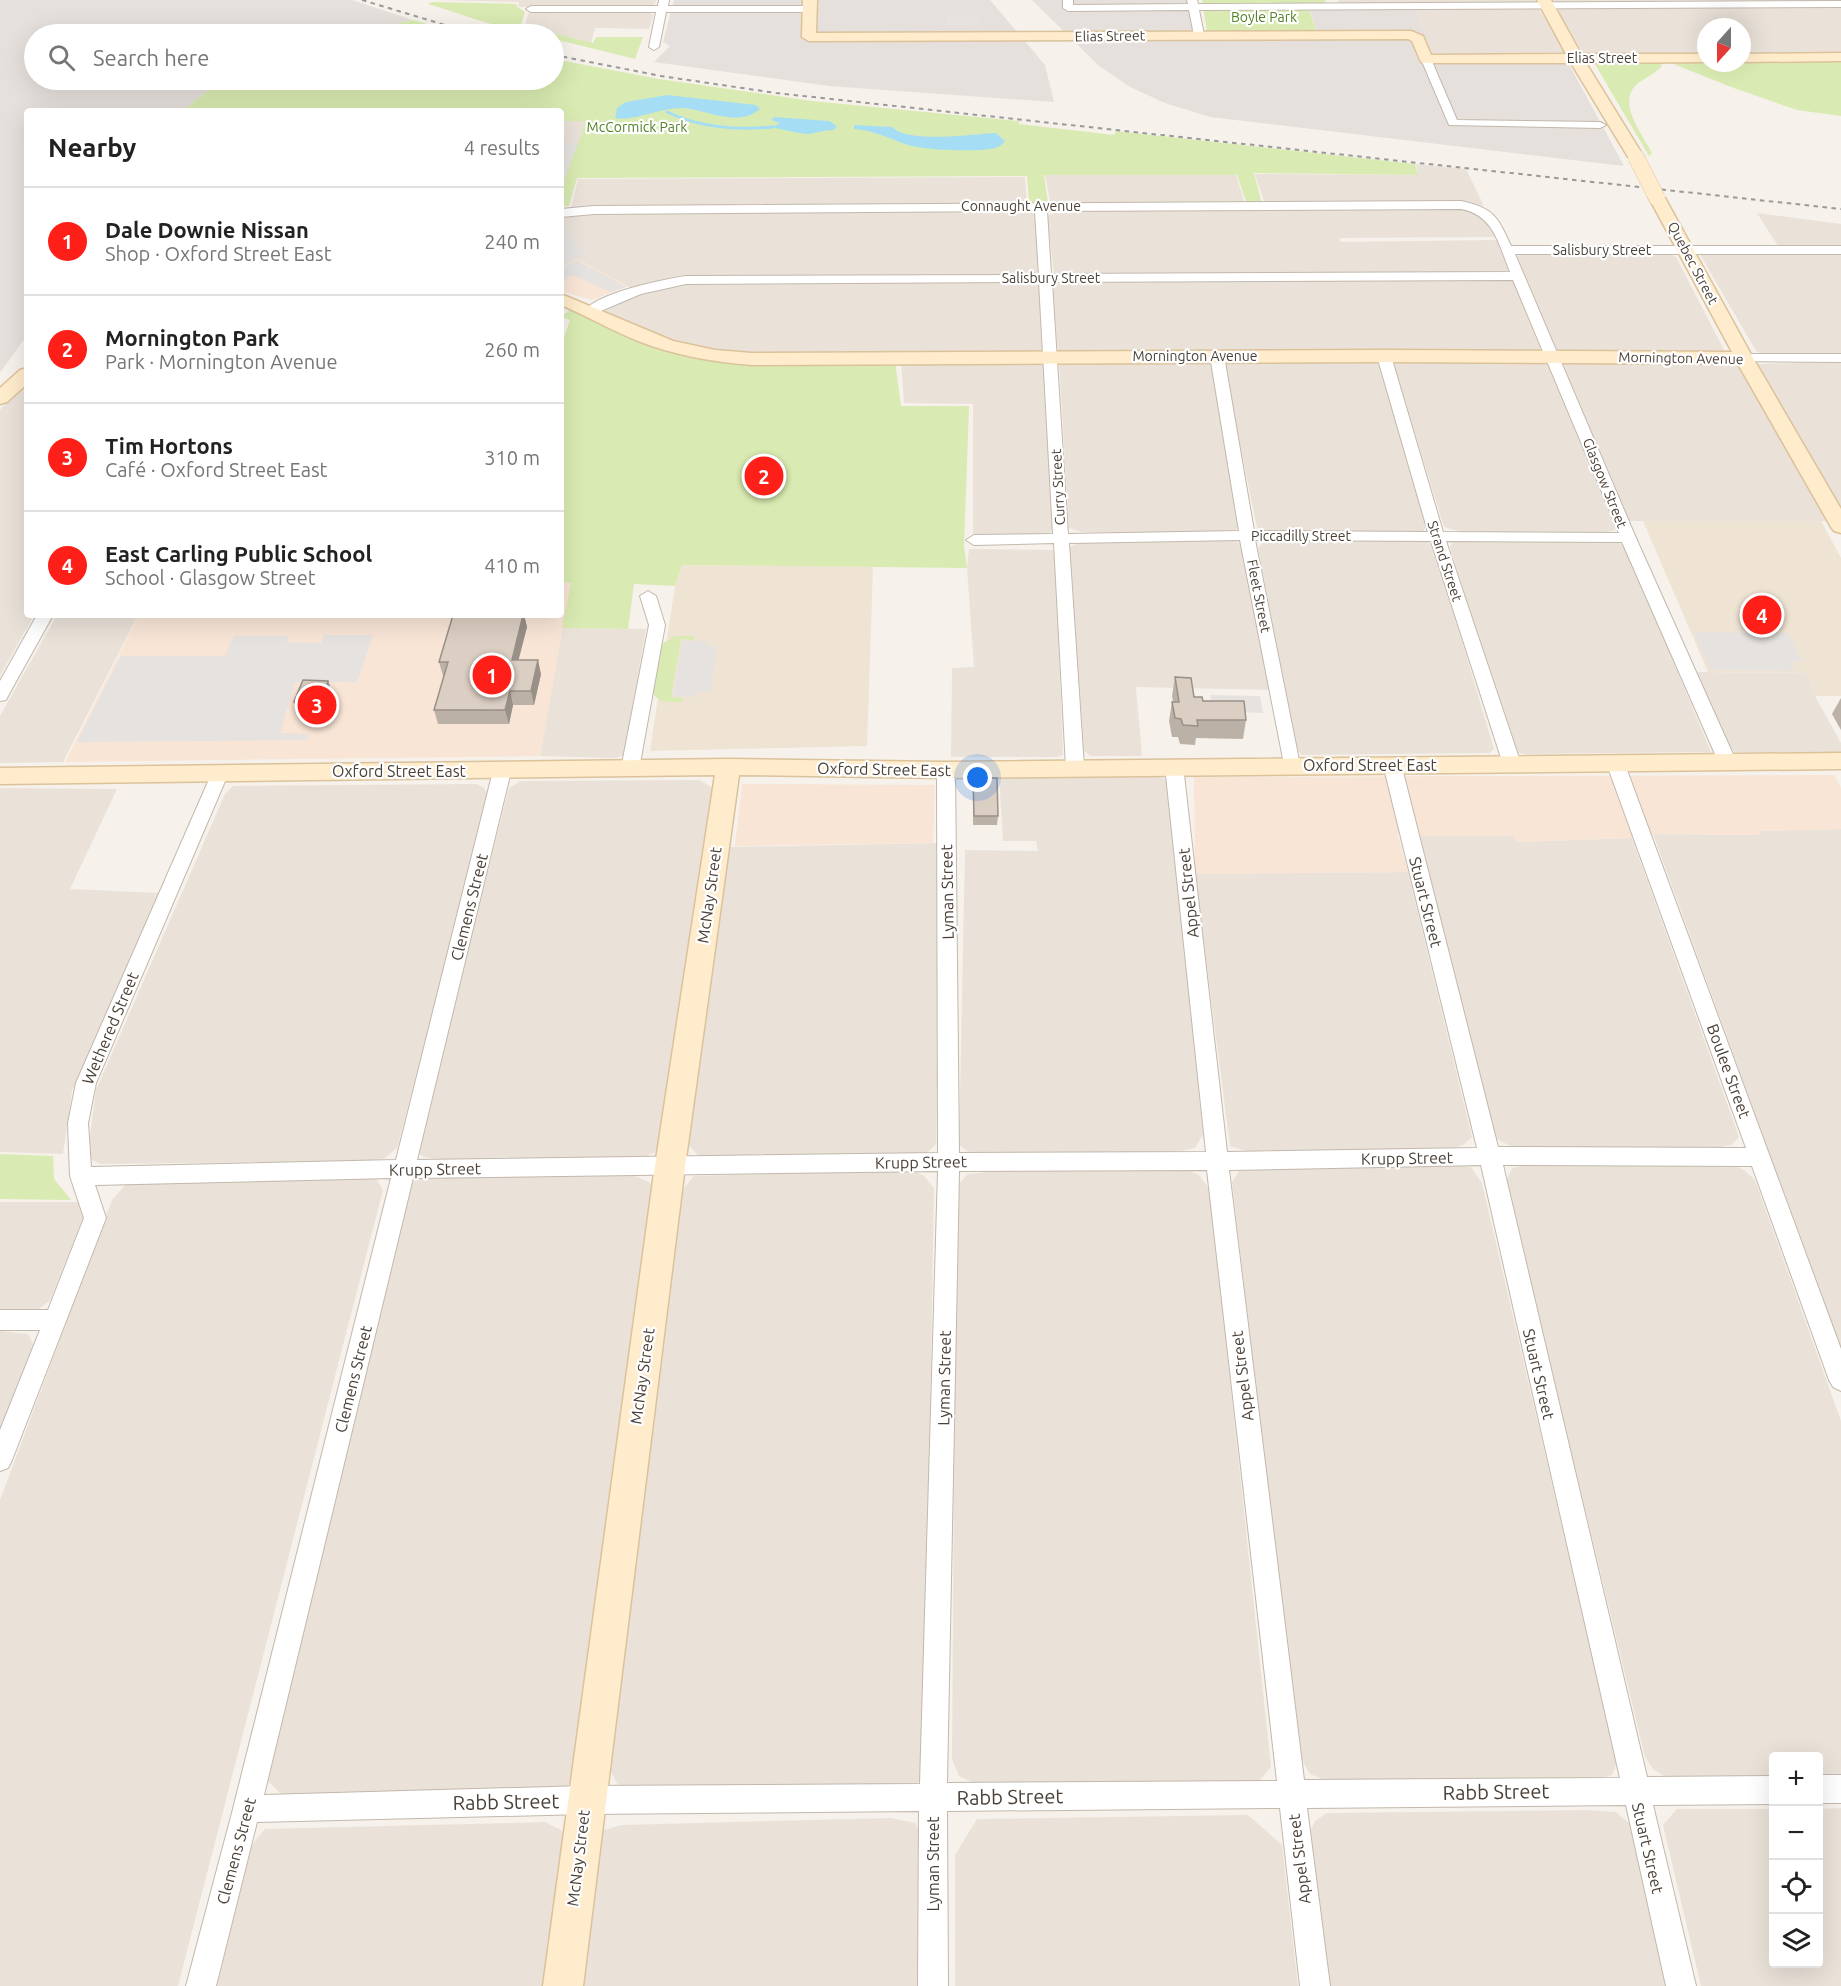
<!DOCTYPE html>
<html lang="en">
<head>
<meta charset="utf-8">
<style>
	body { margin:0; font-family:Ubuntu,sans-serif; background:#f2f2f2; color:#222 }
	.controls { position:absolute; right:18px; bottom:18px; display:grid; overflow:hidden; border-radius:6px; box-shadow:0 6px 24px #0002 }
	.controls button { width:54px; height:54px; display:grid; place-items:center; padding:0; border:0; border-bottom:2px solid #e0e0e0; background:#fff; color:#222; font:30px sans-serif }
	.compass { position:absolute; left:1697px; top:18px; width:54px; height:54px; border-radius:50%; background:#fff; box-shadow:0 6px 24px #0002; rotate:201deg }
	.you { position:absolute; left:978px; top:778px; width:21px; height:21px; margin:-15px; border:4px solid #fff; border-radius:50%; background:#1a73e8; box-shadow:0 0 0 9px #1a73e833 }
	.badge { display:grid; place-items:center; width:39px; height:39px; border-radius:50%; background:#ff1f19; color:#fff; font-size:20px; font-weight:700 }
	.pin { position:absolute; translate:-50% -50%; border:3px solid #fff; box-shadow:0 2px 6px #0006 }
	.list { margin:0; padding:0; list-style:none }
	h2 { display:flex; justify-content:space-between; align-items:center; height:78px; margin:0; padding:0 24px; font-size:26px }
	h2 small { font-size:20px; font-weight:400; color:#767676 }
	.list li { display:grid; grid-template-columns:39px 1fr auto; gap:18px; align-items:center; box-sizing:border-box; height:108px; padding:0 24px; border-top:2px solid #e0e0e0 }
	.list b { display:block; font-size:22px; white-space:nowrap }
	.list p { margin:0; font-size:20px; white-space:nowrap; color:#767676 }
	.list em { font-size:20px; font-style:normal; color:#767676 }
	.icon { flex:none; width:33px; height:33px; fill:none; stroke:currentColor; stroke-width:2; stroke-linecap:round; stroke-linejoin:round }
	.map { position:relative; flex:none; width:1841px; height:1986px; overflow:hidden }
	.search { position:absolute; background:#fff; box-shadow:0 6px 24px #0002; left:24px; top:24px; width:540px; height:66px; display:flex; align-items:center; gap:15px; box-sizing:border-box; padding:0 21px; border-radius:33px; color:#767676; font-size:22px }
	.panel { position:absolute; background:#fff; box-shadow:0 6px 24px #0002; left:24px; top:108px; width:540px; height:510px; border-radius:6px }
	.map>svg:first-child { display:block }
	.residential { fill:#eae2d9 }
	.commercial { fill:#f8e5d6 }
	.industrial { fill:#e6e0dc }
	.education { fill:#efe4d4 }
	.green { fill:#d9ebb2 }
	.parking { fill:#e5e2df }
	.water { fill:#a5def4 }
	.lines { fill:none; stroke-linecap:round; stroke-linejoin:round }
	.stream { stroke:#a5def4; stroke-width:3 }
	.street-casing { stroke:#c2b8ac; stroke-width:2 }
	.secondary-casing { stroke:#dbc29b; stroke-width:3 }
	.street { fill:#fff; fill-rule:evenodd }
	.secondary { fill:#ffeccc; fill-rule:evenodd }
	.rail { stroke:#999; stroke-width:2; stroke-dasharray:4.5 4.5; stroke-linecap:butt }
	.secondary-bridge-casing { stroke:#dbc29b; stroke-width:17; stroke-linecap:butt }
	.secondary-bridge { stroke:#ffeccc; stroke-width:16 }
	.wall { fill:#bcb1a7 }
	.shaded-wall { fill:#999088 }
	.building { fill:#dbcec2; stroke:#999088; stroke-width:1.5 }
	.labels { text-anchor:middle; stroke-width:4.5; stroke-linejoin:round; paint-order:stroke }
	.far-park-label { font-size:14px; fill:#548127; stroke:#fff }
	.far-street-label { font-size:14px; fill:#4b4138; stroke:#fff }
	.street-label { font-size:16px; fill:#4b4138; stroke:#fff }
	.near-street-label { font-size:20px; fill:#4b4138; stroke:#fff }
</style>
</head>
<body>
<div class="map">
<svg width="1841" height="1986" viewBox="0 0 1841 1986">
	<rect width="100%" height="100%" fill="#f6f1eb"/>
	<g class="residential">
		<polygon points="435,0 656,0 655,4 646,7 518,7 519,2"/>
		<polygon points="1338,0 1537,0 1538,2 1342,4"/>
		<polygon points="1549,0 1841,0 1841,3 1553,2"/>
		<polygon points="1841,6 1841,56 1742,56 1742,27 1706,27 1706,56 1590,56 1583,53 1558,11 1559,8 1564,7"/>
		<polygon points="1414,7 1538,8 1566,51 1564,55 1434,57"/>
		<polygon points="646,11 653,15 649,29 595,28 591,43 525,25 529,12"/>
		<polygon points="561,121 586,121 581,139 561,188"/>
		<polygon points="1416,164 1466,169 1484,206 1466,202 1265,204 1255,174 1418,175"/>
		<polygon points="1045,175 1236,175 1245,204 1051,205"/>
		<polygon points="1025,177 1027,205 571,208 578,179"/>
		<polygon points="1469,208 1484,214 1495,237 1339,238 1341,242 1493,240 1497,241 1509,270 1506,272 1054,274 1047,216 1059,211"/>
		<polygon points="1024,210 1035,214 1038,272 1033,274 731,276 655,282 631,288 577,259 561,267 561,216 586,213"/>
		<polygon points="1757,213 1841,224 1841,247 1778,246"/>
		<polygon points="1841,252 1841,355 1765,355 1756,351 1701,256 1703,253"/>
		<polygon points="1521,253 1670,254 1676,257 1724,350 1720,352 1557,351 1516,258"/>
		<polygon points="1510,280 1515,282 1541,346 1539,351 1532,353 1062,353 1058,351 1052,285 1061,281"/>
		<polygon points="1027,282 1039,286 1043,352 756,355 700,349 660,338 607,314 605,307 615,301 677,285"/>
		<polygon points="901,361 1040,363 1044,366 1054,529 1048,534 973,534 973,404 904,403"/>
		<polygon points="1208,361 1211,365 1239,526 1235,531 1223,533 1082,532 1069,528 1059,363"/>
		<polygon points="1396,361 1544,361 1549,364 1616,530 1602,533 1463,532 1444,527 1394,366"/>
		<polygon points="1227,362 1374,362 1379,365 1426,525 1423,532 1269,532 1257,528 1224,366"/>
		<polygon points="1562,362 1736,364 1740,367 1826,521 1629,521"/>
		<polygon points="1841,362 1841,511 1758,364"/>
		<polygon points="27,380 27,615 34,615 0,676 0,410"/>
		<polygon points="1409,540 1428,542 1434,547 1494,749 1489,753 1302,755 1297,750 1258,548 1265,541"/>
		<polygon points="1460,540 1617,541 1626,548 1711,752 1520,754 1513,749 1450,547 1453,542"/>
		<polygon points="1231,541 1239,543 1243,547 1270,690 1136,687 1142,756 1091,756 1084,751 1069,547 1082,542"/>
		<polygon points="969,549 1055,550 1063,755 1057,757 951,757 952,668 974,667 967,568"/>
		<polygon points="57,615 138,615 63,762 0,763 0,716"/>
		<polygon points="562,628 646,629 624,755 616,758 540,756"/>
		<polygon points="1695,672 1807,673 1815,696 1841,743 1841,752 1735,752 1729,748"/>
		<polygon points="999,776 1157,776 1167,780 1203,1134 1195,1148 1181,1151 982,1155 969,1152 959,1145 965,850 1038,851 1036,841 1003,841"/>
		<polygon points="700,780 714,789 665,1141 656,1152 638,1159 439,1159 424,1157 416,1152 509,788 521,781"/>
		<polygon points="477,784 484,788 489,797 397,1148 385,1158 370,1161 101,1164 87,1158 96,1090 225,794 233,786"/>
		<polygon points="0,788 117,789 70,889 159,893 72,1091 63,1154 0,1152"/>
		<polygon points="1841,829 1841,1349 1653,834 1760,835 1759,831"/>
		<polygon points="1420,836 1514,836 1517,842 1632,838 1739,1137 1731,1145 1720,1147 1523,1150 1508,1145 1494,1137"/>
		<polygon points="941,843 936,1144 927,1153 914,1157 715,1159 699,1156 688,1145 730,847"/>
		<polygon points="1408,872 1472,1137 1463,1145 1453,1148 1249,1152 1230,1146 1195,874"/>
		<polygon points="1728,1163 1744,1170 1755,1180 1841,1421 1841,1776 1819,1776 1818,1756 1774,1756 1773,1777 1668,1778 1654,1770 1645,1757 1506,1181 1512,1168 1527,1165"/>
		<polygon points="1456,1165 1471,1167 1482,1183 1617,1763 1612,1775 1595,1780 1328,1781 1310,1774 1299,1755 1232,1182 1239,1171 1256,1166"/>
		<polygon points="1183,1168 1199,1175 1210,1190 1271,1767 1259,1781 1231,1784 978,1785 959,1776 952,1759 956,1187 968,1174 987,1172"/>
		<polygon points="913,1170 924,1176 934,1188 924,1777 911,1789 619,1787 609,1768 680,1193 694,1176"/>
		<polygon points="633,1175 649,1182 658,1193 578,1773 563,1791 281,1794 265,1778 408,1190 415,1180 440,1176"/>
		<polygon points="376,1178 383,1190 178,1986 0,1986 0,1500 112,1200 126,1184"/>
		<polygon points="0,1202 83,1202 84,1216 50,1300 39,1309 0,1312"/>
		<polygon points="0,1331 28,1334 35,1347 0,1438"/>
		<polygon points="1841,1808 1841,1986 1701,1986 1663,1825 1677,1809 1773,1809 1774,1964 1818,1964 1819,1809"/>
		<polygon points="1588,1810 1616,1812 1631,1825 1669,1986 1326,1986 1307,1840 1315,1821 1327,1813"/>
		<polygon points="1248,1815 1282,1845 1298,1986 955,1986 955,1855 977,1819"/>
		<polygon points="891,1818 915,1823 923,1840 921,1986 580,1986 597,1849 604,1830 622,1825"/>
		<polygon points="545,1822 561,1830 569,1844 550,1986 211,1986 246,1852 265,1829"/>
	</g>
	<g class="commercial">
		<polygon points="577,259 628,286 592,300 561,291 561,267"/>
		<polygon points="561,583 571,583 540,756 65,762 139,615 561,615"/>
		<polygon points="1834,775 1841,788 1841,829 1760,831 1761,835 1653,834 1632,838 1517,842 1514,836 1420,836 1397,833 1408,872 1195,874 1194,777"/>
		<polygon points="742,784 935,785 933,843 735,846"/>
	</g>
	<g class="industrial">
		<polygon points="0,0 352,0 413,20 351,34 34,34 34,80 225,80 217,83 183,111 27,111 27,335 0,373"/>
		<polygon points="674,0 990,0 1045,65 1054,102 829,86 654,62 670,46 663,42"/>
		<polygon points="1032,0 1187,0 1195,40 1319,39 1309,8 1415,9 1434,57 1559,57 1570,66 1624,166 1210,117 1165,103 1130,87 1098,65"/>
	</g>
	<g class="education">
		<polygon points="1643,521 1821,521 1841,558 1841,696 1815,696 1807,673 1708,672"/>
		<polygon points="682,565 873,567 867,746 650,751 675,586"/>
	</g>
	<g class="green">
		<polygon points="1202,0 1325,0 1326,4 1307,4 1317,33 1209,33 1207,31"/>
		<path d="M432 2 517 4 516 6 525 12 521 25 593 43 596 37H643L635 59 554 39V34C511 34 468 16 428 4Z"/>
		<polygon points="413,20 462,34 351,34"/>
		<path d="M554 59 659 79 812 101 1019 121V124L1114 135 1116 131 1415 164 1418 175 1254 173 1262 204H1247L1237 175H1044L1048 203 1029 202 1027 176 577 178 569 206H565L561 203C561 175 579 149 585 121H561V111H183L217 83 225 80H554Z"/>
		<polygon points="1841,62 1841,116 1797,110 1731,87 1671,63"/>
		<path d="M1597 63H1660L1662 66C1655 74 1644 78 1636 85 1617 104 1643 135 1652 153L1649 156 1596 66Z"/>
		<polygon points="572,308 674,352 895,361 901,406 969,406 964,546 967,568 682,565 675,586 634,584 628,629 562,628 571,583 561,582 561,347 570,320 561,317"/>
		<path d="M675 636H694V640L681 639 671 697 683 698V702C670 702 659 704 652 692L660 645Z"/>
		<polygon points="0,1154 53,1156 54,1179 71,1200 0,1199"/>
	</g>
	<g class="parking">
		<polygon points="947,15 979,16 979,25 946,25"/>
		<polygon points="561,144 578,144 561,183"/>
		<polygon points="561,221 585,254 561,265"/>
		<polygon points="577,260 626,287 610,292 572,275 561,282 561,268"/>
		<polygon points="1693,632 1788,633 1803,662 1791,662 1795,671 1711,670"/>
		<polygon points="324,635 373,635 357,682 295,682 280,733 308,734 307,740 77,742 121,656 225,656 234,636 288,636 287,642 321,643"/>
		<polygon points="683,641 707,641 707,646 717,646 710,692 698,691 696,697 673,696"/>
		<polygon points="1210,695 1260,696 1263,713 1213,711"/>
	</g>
	<g class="water">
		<path d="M667 95 756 105 760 109C738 128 708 110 683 108 661 107 634 122 615 118L617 108 626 102Z"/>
		<path d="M774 117 829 121 837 126 834 130C824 130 817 133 808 134 802 134 778 129 773 127L780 123 771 120Z"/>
		<path d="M854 125 892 127C908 144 973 134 996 133L1005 141C1003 143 1001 146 998 147 985 153 922 150 908 145 890 139 873 130 854 129Z"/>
	</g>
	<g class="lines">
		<path class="stream" d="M667 112C701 128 736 130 773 127"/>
		<defs>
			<g id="street">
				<polygon points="659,0 669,0 668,6 809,6 814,9 809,12 666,12 659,47 654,50 649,47 656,12 531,12 526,9 531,6 658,6"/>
				<polygon points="1063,0 1073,0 1073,5 1188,4 1187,0 1197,0 1198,4 1841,1 1841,7 1199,10 1204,35 1199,38 1194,35 1189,10 1068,11 1063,8"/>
				<polygon points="1426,56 1431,59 1457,120 1600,122 1606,125 1600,128 1449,125 1421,59"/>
				<path d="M1461 201C1494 208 1498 217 1511 246H1841V254H1515L1636 538 1736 761 1733 765H1721L1718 761 1622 542 1446 541 1521 764 1518 768H1506L1503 764 1431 541 1255 540 1300 765 1297 769H1285L1240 540 1069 543 1084 767 1081 771H1069L1066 767 1054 543 974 545 966 540 974 535 1053 534 1039 282 686 284 641 294 596 313 591 314 585 310C601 292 661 280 686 276L1039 275 1035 211 594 214 561 217V209L594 206ZM1461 209C1494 215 1499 245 1510 272L1051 274 1047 211ZM1513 280 1619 533 1443 532 1391 356 1384 352 1377 356 1428 532 1254 531 1224 356 1217 352 1210 356 1239 531 1068 534 1052 282Z"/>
				<polygon points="1744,354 1841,354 1841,362 1739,361 1737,358 1739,355"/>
				<polygon points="648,591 656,596 665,625 639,769 636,773 624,773 621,769 649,625 640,596"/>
				<polygon points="37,615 53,615 8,696 6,700 0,701 0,681"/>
				<path d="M1615 756 1621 758 1624 762 1841 1349V1391L1833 1387 1829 1380 1752 1166 1503 1165 1647 1777 1774 1776V1804L1653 1805 1696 1986H1666L1626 1805 1307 1808 1330 1986H1300L1280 1808 947 1811 948 1986H918L919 1811 585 1814 257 1822 216 1986H186L233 1809 391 1178 95 1185 106 1218 12 1460 8 1468 0 1471V1430L40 1330H0V1310H48L84 1218 70 1176 68 1123 76 1083 214 768H226L229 772 96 1083 88 1123 91 1167 396 1160 493 771 496 767H508L511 771 417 1160 938 1153 937 770 940 766H952L955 770 959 1153 1206 1152 1165 766 1168 762H1180L1183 766 1227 1152 1477 1148 1383 764 1386 760H1398L1401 764 1498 1147 1746 1148 1606 762 1609 758ZM1481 1165 1620 1778 1304 1780 1229 1170ZM1207 1170 1277 1781 947 1783 959 1171ZM938 1171 920 1784 585 1786 264 1795 413 1178Z"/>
				<rect x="1818" y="1775" width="23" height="28"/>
			</g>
			<g id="secondary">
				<polygon points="803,0 817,0 816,33 1411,31 1423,36 1431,55 1566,54 1537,0 1551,0 1581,54 1706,54 1706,62 1586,63 1644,157 1636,162 1628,157 1571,63 1426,63 1421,62 1412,41 1408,39 809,41 802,37"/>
				<polygon points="1841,53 1841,61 1742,62 1742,54"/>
				<path d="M1657 193 1665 198 1753 358 1841 509V533L1834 531 1831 527 1738 364 1384 362 752 365C713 362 674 355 638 341 611 330 587 316 561 305V294L673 341 715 350 752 353 1384 350 1732 352 1649 198Z"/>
				<polygon points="27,368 27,384 7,402 0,404 0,388 20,370"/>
				<polygon points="1841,753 1841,769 946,778 739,775 685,1166 583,1986 543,1986 655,1166 715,775 0,784 0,768 728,759 946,762"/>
			</g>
		</defs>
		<use href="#street" class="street-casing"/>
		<use href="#secondary" class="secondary-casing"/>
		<use href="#street" class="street"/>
		<use href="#secondary" class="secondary"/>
		<g class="rail">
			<polyline points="362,0 475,34"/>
			<polyline points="554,55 661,76 776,93 1841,209"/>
		</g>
		<defs>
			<polyline id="secondary-bridge" points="1636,157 1657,198"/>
		</defs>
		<use href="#secondary-bridge" class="secondary-bridge-casing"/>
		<use href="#secondary-bridge" class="secondary-bridge"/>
	</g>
	<g class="wall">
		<polygon points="453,615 524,615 527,627 518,660 541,674 534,705 513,705 509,724 438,724 434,710 444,676 443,676 439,662"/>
		<polygon points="1175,677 1194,697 1246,720 1243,739 1196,738 1195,745 1180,744 1178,737 1172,737 1169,721 1172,702 1173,702 1172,696"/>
		<polygon points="328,681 333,695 326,722 303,721 300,716 294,702"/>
		<polygon points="1841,698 1841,730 1832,714"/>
		<polygon points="973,787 998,816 997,825 973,825"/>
	</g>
	<g class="shaded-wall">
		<polygon points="523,615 524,615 527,627 515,674 512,660"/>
		<polygon points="538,660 541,674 534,705 531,691"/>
		<polygon points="328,681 333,695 326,722 321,708"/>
		<polygon points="510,691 513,705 509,724 505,710"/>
	</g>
	<g class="building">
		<polygon points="453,615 523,615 512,660 538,660 531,691 510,691 505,710 434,710 448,662 439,662"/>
		<polygon points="1175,677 1191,678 1194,697 1202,697 1203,701 1244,701 1246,720 1197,720 1198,726 1183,725 1181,719 1175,718 1172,702 1179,702"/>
		<polygon points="303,680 328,681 321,708 298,707 294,702"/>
		<polygon points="973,778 997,778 998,816 974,816"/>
	</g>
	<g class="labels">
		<g class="far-park-label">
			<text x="1264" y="22">Boyle Park</text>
			<text x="637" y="132">McCormick Park</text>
		</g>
		<g class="far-street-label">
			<text transform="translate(1110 36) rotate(-1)" y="5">Elias Street</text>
			<text x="1602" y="63">Elias Street</text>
			<text x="1021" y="211">Connaught Avenue</text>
			<text x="1602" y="255">Salisbury Street</text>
			<text transform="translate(1693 263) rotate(62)" y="5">Quebec Street</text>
			<text x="1051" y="283">Salisbury Street</text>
			<text x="1195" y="361">Mornington Avenue</text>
			<text transform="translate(1681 358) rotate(1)" y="5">Mornington Avenue</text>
			<text transform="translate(1605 483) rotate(68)" y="5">Glasgow Street</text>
			<text transform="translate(1058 487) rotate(-93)" y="5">Curry Street</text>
			<text x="1301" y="541">Piccadilly Street</text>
			<text transform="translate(1445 561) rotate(72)" y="5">Strand Street</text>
			<text transform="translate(1259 596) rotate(79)" y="5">Fleet Street</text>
		</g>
		<g class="street-label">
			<text x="1370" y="771">Oxford Street East</text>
			<text transform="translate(884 769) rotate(1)" y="6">Oxford Street East</text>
			<text x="399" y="777">Oxford Street East</text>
			<text transform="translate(947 892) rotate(-91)" y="6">Lyman Street</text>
			<text transform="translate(1188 893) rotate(-96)" y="6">Appel Street</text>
			<text transform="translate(709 895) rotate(-82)" y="6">McNay Street</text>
			<text transform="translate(1426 902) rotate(76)" y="6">Stuart Street</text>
			<text transform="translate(469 907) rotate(-76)" y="6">Clemens Street</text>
			<text transform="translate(110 1028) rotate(-67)" y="6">Wethered Street</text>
			<text transform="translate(1729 1071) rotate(70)" y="6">Boulee Street</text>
			<text transform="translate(1407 1158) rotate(-1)" y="6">Krupp Street</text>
			<text transform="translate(921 1162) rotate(-1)" y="6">Krupp Street</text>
			<text transform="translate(435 1169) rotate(-1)" y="6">Krupp Street</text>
			<text transform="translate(1539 1374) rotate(77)" y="6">Stuart Street</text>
			<text transform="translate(642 1376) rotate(-82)" y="6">McNay Street</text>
			<text transform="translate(1242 1376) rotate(-97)" y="6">Appel Street</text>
			<text transform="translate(944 1378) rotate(-89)" y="6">Lyman Street</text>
			<text transform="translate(353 1379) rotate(-76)" y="6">Clemens Street</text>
			<text transform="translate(1648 1848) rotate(77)" y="6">Stuart Street</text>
			<text transform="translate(236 1851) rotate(-75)" y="6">Clemens Street</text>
			<text transform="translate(578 1858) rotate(-83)" y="6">McNay Street</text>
			<text transform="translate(1299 1859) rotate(-97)" y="6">Appel Street</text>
			<text transform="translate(933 1864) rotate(-90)" y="6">Lyman Street</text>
		</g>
		<g class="near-street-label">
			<text transform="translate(1496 1792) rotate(-1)" y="7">Rabb Street</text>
			<text transform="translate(1010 1797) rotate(-1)" y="7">Rabb Street</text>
			<text transform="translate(506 1802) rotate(-1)" y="7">Rabb Street</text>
		</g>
	</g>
</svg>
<div class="controls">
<button>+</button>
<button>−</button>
<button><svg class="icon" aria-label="locate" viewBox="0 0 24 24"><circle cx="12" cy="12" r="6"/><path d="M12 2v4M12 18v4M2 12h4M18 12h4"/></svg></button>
<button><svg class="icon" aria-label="layers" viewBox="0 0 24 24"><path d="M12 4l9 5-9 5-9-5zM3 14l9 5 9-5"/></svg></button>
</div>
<svg class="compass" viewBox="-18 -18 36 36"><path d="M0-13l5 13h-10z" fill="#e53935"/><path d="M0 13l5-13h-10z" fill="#767676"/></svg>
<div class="you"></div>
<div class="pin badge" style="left:492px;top:675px">1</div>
<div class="pin badge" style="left:764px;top:476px">2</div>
<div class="pin badge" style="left:317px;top:705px">3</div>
<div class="pin badge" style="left:1762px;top:615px">4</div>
<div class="search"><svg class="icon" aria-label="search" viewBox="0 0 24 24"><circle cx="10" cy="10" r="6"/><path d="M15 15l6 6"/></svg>Search here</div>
<section class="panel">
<h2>Nearby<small>4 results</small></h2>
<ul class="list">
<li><span class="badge">1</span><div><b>Dale Downie Nissan</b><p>Shop · Oxford Street East</p></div><em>240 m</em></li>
<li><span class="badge">2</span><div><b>Mornington Park</b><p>Park · Mornington Avenue</p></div><em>260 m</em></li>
<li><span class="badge">3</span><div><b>Tim Hortons</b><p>Café · Oxford Street East</p></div><em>310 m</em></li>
<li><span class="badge">4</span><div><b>East Carling Public School</b><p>School · Glasgow Street</p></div><em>410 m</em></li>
</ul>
</section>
</div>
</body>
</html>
